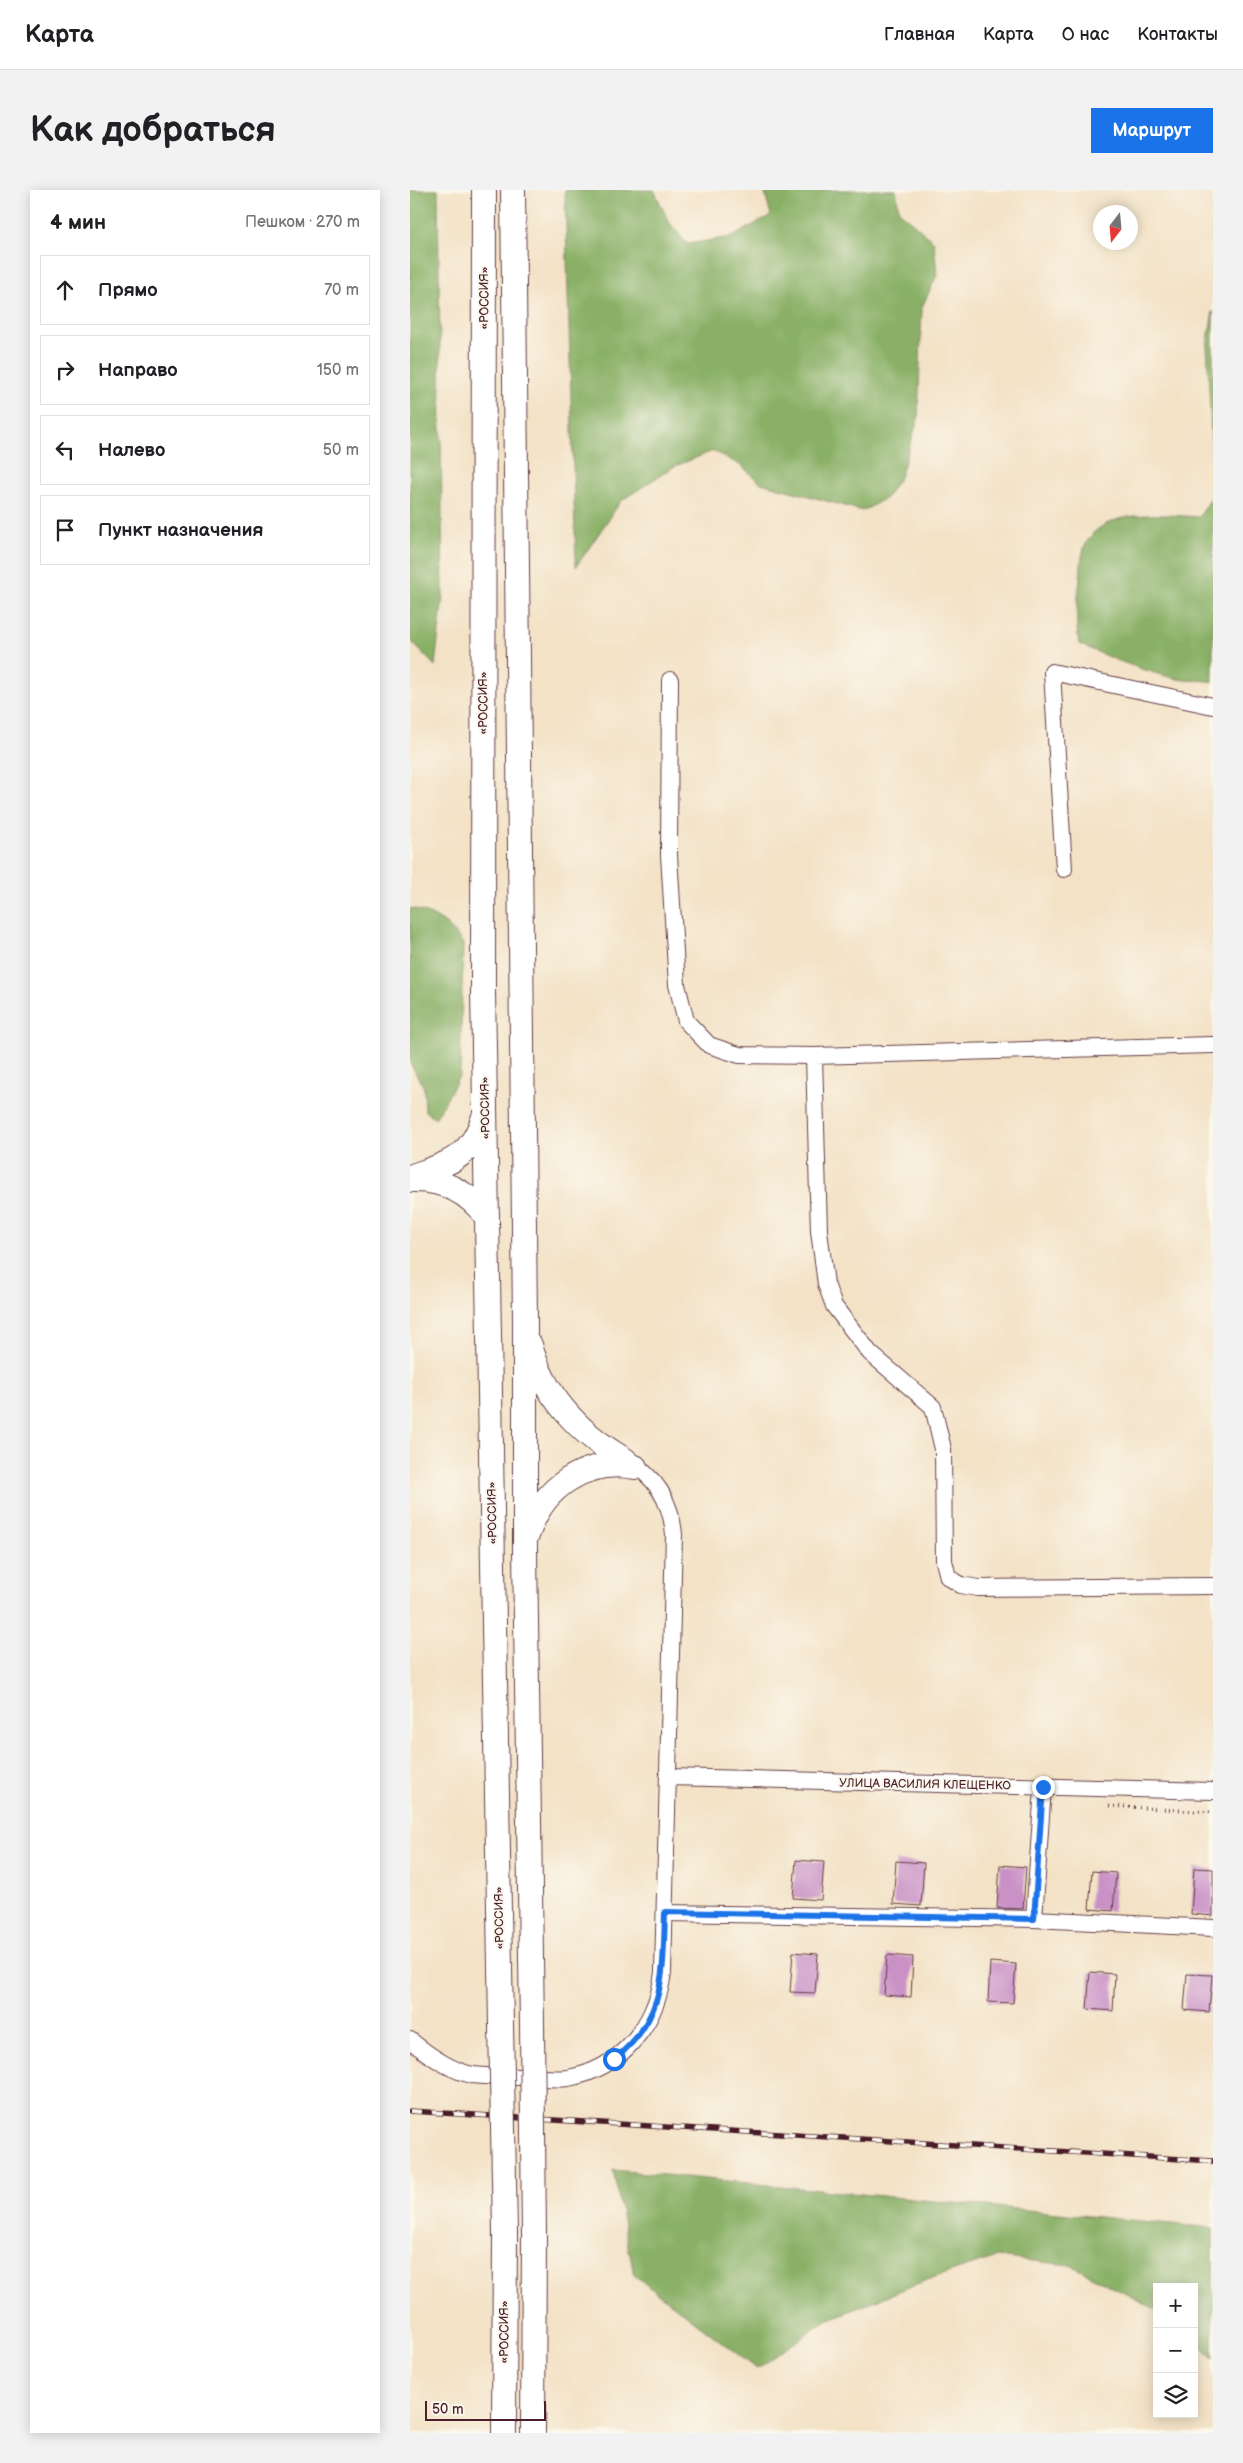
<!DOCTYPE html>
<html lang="ru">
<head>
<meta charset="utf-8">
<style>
	body { margin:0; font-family:"Balsamiq Sans",sans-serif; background:#f2f2f2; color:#202124 }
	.controls { position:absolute; right:15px; bottom:15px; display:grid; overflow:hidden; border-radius:0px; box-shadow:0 2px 12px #0003 }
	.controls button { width:45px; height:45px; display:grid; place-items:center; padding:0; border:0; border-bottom:1px solid #e0e0e0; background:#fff; color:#202124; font:25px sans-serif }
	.compass { position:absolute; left:683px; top:15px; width:45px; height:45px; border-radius:50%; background:#fff; box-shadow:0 2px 12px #0003; rotate:196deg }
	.scale { position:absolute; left:15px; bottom:12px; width:121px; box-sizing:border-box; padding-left:5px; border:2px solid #4a1f2b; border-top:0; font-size:14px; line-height:18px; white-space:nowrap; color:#4a1f2b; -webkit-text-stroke:4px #fbf7ec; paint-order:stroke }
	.stop { position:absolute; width:15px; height:15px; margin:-11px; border:4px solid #1a73e8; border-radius:50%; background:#fff }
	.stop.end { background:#1a73e8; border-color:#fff; box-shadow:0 1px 5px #0008 }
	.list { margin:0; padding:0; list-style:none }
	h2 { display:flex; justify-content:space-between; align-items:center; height:65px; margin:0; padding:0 20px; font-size:21px }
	h2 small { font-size:16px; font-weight:400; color:#757577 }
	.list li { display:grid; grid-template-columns:32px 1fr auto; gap:15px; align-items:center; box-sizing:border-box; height:70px; margin:0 10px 10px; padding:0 10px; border:1px solid #e0e0e0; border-radius:0px }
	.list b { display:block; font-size:19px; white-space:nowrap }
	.list em { font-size:16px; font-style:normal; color:#757577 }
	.icon { flex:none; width:28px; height:28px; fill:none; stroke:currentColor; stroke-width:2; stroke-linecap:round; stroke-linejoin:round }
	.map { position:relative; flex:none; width:803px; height:2243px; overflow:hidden; border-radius:0px }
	header { display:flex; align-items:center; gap:30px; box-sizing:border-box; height:70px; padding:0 25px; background:#fff; border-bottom:1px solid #e0e0e0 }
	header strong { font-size:24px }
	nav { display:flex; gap:28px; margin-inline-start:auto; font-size:18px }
	.intro { display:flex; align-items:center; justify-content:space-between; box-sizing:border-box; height:120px; padding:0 30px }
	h1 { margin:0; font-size:35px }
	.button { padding:12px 22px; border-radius:0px; background:#1a73e8; color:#fff; font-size:18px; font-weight:700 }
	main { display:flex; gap:30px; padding:0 30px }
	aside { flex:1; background:#fff; border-radius:0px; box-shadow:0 2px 12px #0003 }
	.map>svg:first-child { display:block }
	.forest { fill:#89b066; stroke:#6a6848 }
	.building { fill:#c991c6 }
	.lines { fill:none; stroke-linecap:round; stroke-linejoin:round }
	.minor-casing { stroke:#633c42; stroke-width:18 }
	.highway-casing { stroke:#633c42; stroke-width:26 }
	.path { stroke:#633c42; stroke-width:3; stroke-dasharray:1 4; stroke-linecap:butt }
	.minor { stroke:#fff; stroke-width:16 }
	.highway { stroke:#fff; stroke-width:24 }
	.rail-casing { stroke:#4a1f2b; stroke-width:5.5 }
	.rail { stroke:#fbf7ec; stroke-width:4; stroke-dasharray:11; stroke-linecap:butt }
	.highway-bridge-casing { stroke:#633c42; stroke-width:26; stroke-linecap:butt }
	.highway-bridge { stroke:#fff; stroke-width:24 }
	.route { stroke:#1a73e8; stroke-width:6 }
	.labels { text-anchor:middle; stroke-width:4; stroke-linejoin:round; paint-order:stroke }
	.street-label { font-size:12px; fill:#4a1f2b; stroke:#fbf7ec }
</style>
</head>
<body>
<header>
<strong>Карта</strong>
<nav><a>Главная</a><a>Карта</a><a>О нас</a><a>Контакты</a></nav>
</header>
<div class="intro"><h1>Как добраться</h1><a class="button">Маршрут</a></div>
<main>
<aside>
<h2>4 мин<small>Пешком · 270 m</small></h2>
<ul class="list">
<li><svg class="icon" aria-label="ahead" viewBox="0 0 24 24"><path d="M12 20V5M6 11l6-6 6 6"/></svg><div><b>Прямо</b></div><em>70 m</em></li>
<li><svg class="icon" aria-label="right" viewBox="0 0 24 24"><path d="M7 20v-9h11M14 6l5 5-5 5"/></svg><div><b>Направо</b></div><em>150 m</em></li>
<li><svg class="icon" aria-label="left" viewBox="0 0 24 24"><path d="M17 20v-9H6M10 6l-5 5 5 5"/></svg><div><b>Налево</b></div><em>50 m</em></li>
<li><svg class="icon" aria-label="arrive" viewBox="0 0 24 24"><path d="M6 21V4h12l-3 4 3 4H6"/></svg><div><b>Пункт назначения</b></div></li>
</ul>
</aside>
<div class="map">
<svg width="803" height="2243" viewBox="0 0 803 2243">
	<rect width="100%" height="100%" fill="#fbf7ec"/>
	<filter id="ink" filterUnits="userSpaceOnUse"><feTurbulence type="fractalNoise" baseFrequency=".02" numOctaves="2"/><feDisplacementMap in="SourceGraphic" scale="10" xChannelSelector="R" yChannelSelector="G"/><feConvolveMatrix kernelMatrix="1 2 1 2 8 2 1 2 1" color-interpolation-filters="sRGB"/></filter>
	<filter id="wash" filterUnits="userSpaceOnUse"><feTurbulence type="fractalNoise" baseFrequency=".0096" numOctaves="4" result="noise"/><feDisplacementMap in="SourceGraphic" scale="20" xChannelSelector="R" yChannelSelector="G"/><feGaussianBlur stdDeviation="1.12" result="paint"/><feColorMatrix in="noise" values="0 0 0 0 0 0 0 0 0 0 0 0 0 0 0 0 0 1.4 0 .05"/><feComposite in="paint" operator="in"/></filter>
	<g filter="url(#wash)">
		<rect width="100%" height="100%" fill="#f3e2c6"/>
		<g class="forest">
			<polygon points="0,0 28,0 33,407 25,476 0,450"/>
			<polygon points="155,0 244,0 259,32 277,54 322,47 361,25 354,0 486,0 489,21 524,52 527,85 512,117 508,229 490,287 476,308 453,321 351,293 330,275 303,261 263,277 211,311 166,377"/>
			<polygon points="803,121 803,285 797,156"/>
			<path d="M803 305V492C791 489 780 492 768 489 735 482 700 468 669 454 665 431 667 412 670 389 671 379 671 367 674 358 690 316 754 325 789 327Z"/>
			<path d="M2 718C25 725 40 733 53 754L50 885 25 929 15 921 14 898 0 873V719Z"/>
			<polygon points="203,1980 803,2038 803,2168 784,2150 784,2097 747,2097 747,2120 660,2075 587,2067 519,2089 417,2130 347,2179 224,2085"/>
		</g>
		<g id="blocks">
			<g class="building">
				<polygon points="386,1670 414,1672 411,1710 383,1708"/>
				<polygon points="486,1671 514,1673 511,1716 483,1714"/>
				<polygon points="590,1675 616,1677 613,1719 587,1718"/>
				<polygon points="784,1678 803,1679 803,1726 781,1724"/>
				<polygon points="682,1681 706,1683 703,1721 679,1719"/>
				<polygon points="383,1762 408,1764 405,1803 380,1802"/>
				<polygon points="477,1765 503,1767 501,1807 474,1805"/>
				<polygon points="580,1772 606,1774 603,1813 578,1812"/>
				<polygon points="680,1782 705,1784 703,1821 677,1819"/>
				<polygon points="777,1784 802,1785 799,1822 774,1820"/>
			</g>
		</g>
	</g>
	<g filter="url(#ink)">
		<use href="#blocks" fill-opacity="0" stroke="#633c42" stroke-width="1"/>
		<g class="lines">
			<defs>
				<g id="minor">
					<polyline points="260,490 259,665 267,795 276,831 299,855 329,865 404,866"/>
					<polyline points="654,679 642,482 803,516"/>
					<polyline points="803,855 404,866 409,1041 416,1094 424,1116 460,1163 523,1217 533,1259 534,1371 538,1387 551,1395 568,1398 803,1396"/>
					<polyline points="258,1587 803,1601"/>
					<polyline points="255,1723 624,1729 803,1738"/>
					<polyline points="624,1729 633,1597"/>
					<path d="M0 1850C17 1864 40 1881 63 1885 78 1887 96 1886 112 1887 127 1887 144 1890 158 1888 211 1879 247 1834 253 1782L264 1344C261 1312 246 1286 217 1271"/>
				</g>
				<g id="highway">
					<polyline points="74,0 73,801 91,1835"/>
					<polyline points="103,0 115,1131 115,1362 122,1835"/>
					<path d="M0 987C38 973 60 970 74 927"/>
					<path d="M2 990C33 989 58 1002 77 1027"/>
					<path d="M120 1155C134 1206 170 1244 215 1270"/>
					<path d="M118 1343C133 1297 176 1268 225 1277"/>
					<polyline points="94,2243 95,2041"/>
					<polyline points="123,2243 124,2046"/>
				</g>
			</defs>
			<use href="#minor" class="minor-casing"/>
			<use href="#highway" class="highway-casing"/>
			<polyline class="path" points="699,1616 803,1622"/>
			<use href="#minor" class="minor"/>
			<use href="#highway" class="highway"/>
			<defs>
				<polyline id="rail" points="0,1921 803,1971"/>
			</defs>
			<use href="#rail" class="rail-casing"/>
			<use href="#rail" class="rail"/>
			<defs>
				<g id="highway-bridge">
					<polyline points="91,1835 95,2041"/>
					<polyline points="122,1835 124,2046"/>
				</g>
			</defs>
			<use href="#highway-bridge" class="highway-bridge-casing"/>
			<use href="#highway-bridge" class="highway-bridge"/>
		</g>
	</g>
	<g class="lines" filter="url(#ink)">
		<path class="route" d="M204 1869C256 1829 253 1782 255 1722L624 1729 633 1597"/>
	</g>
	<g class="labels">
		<g class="street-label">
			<text transform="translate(74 108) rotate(-90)" y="4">«РОССИЯ»</text>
			<text transform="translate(73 513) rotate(-90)" y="4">«РОССИЯ»</text>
			<text transform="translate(75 918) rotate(-91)" y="4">«РОССИЯ»</text>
			<text transform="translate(82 1323) rotate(-91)" y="4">«РОССИЯ»</text>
			<text transform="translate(515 1594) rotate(1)" y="4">УЛИЦА ВАСИЛИЯ КЛЕЩЕНКО</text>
			<text transform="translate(89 1728) rotate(-91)" y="4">«РОССИЯ»</text>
			<text transform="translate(94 2142) rotate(-90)" y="4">«РОССИЯ»</text>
		</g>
	</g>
</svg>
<div class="controls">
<button>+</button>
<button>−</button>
<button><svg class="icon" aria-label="layers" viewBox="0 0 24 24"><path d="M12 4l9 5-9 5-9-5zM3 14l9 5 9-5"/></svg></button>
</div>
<svg class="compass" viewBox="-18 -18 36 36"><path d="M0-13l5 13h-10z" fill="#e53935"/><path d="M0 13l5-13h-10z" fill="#757577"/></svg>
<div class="scale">50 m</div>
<div class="stop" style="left:204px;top:1869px"></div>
<div class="stop end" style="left:633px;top:1597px"></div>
</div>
</main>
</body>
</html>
